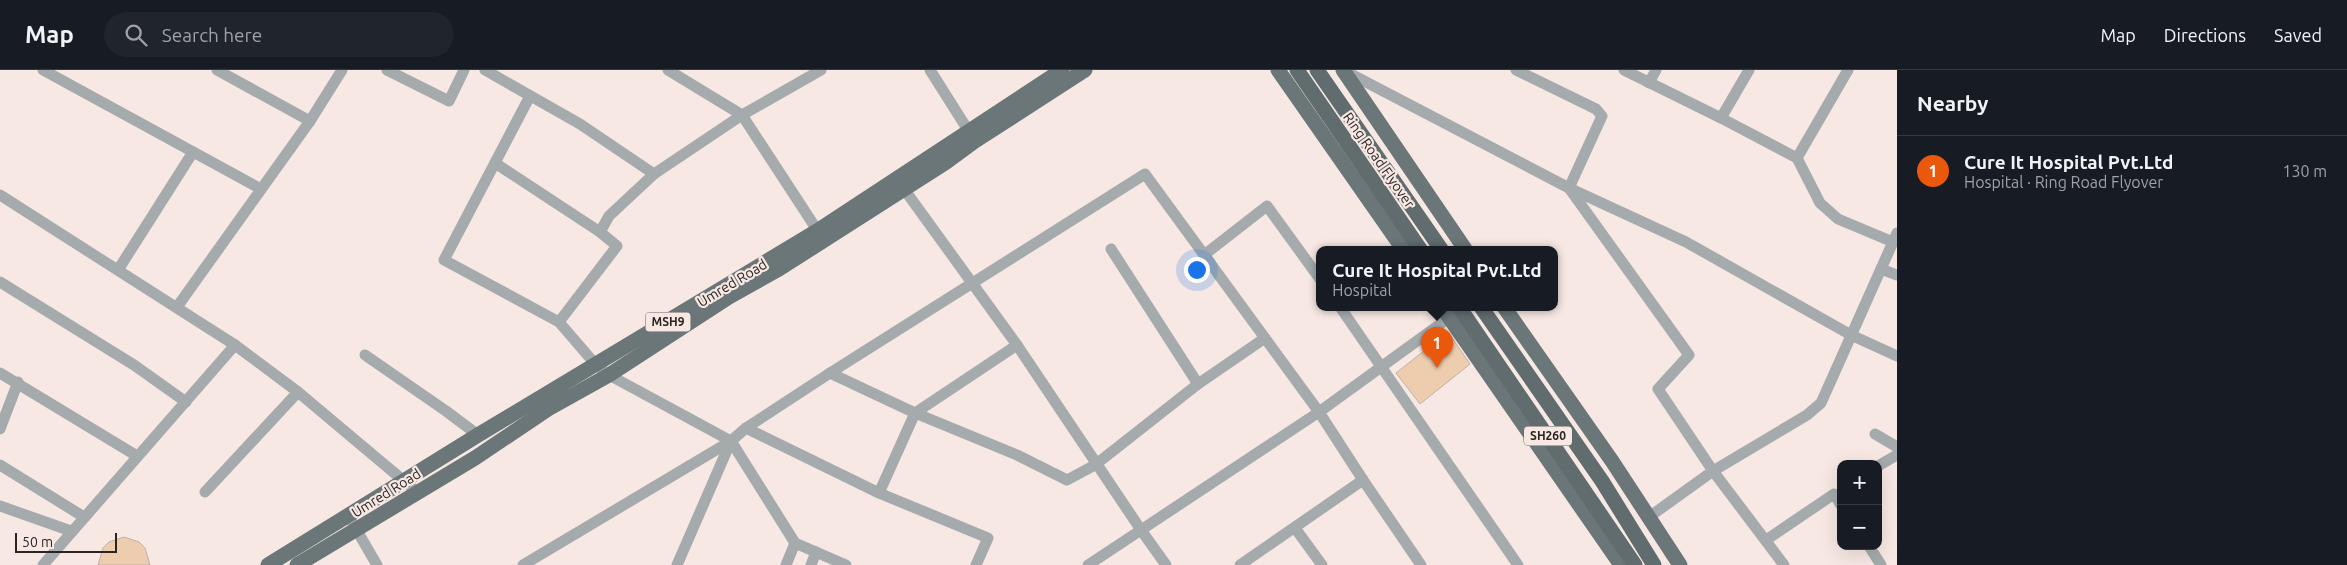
<!DOCTYPE html>
<html lang="en">
<head>
<meta charset="utf-8">
<style>
	body { margin:0; font-family:Ubuntu,sans-serif; background:#20242c; color:#f1f3f6 }
	.controls { position:absolute; right:15px; bottom:15px; display:grid; overflow:hidden; border-radius:10px; box-shadow:0 5px 20px #0002 }
	.controls button { width:45px; height:45px; display:grid; place-items:center; padding:0; border:0; border-bottom:1px solid #363941; background:#171b24; color:#f1f3f6; font:25px sans-serif }
	.scale { position:absolute; left:15px; bottom:12px; width:102px; box-sizing:border-box; padding-left:5px; border:2px solid #2a2523; border-top:0; font-size:14px; line-height:18px; white-space:nowrap; color:#2a2523; -webkit-text-stroke:4px #f7e8e3; paint-order:stroke }
	.you { position:absolute; left:1196px; top:199px; width:18px; height:18px; margin:-12px; border:4px solid #fff; border-radius:50%; background:#1a73e8; box-shadow:0 0 0 8px #1a73e833 }
	.badge { display:grid; place-items:center; width:32px; height:32px; border-radius:50%; background:#ea580c; color:#fff; font-size:16px; font-weight:700 }
	.pin { position:absolute; translate:-50% -41px; filter:drop-shadow(0 1px 2px #0008) }
	.pin::after { content:''; position:absolute; top:26px; width:18px; height:15px; background:inherit; clip-path:polygon(0 0,100% 0,50% 100%) }
	.popup { position:absolute; left:1316px; top:176px; width:242px; height:65px; box-sizing:border-box; display:grid; place-content:center; border-radius:10px; background:#171b24; filter:drop-shadow(0 1px 4px #0005); font-size:16px; white-space:nowrap; color:#9ea1a6 }
	.popup b { font-size:19px; color:#f1f3f6 }
	.popup::after { content:''; position:absolute; left:50%; top:100%; margin-left:-10px; border:10px solid transparent; border-top-color:#171b24 }
	.list { margin:0; padding:0; list-style:none }
	h2 { display:flex; justify-content:space-between; align-items:center; height:65px; margin:0; padding:0 20px; font-size:21px }
	h2 small { font-size:16px; font-weight:400; color:#9ea1a6 }
	.list li { display:grid; grid-template-columns:32px 1fr auto; gap:15px; align-items:center; box-sizing:border-box; height:70px; padding:0 20px; border-top:1px solid #363941 }
	.list b { display:block; font-size:19px; white-space:nowrap }
	.list p { margin:0; font-size:16px; white-space:nowrap; color:#9ea1a6 }
	.list em { font-size:16px; font-style:normal; color:#9ea1a6 }
	.icon { flex:none; width:28px; height:28px; fill:none; stroke:currentColor; stroke-width:2; stroke-linecap:round; stroke-linejoin:round }
	.map { position:relative; flex:none; width:1897px; height:495px; overflow:hidden }
	header { display:flex; align-items:center; gap:30px; box-sizing:border-box; height:70px; padding:0 25px; background:#171b24; border-bottom:1px solid #363941 }
	header strong { font-size:24px }
	nav { display:flex; gap:28px; margin-inline-start:auto; font-size:18px }
	.search { width:350px; height:45px; background:#20242c; display:flex; align-items:center; gap:12px; box-sizing:border-box; padding:0 18px; border-radius:28px; color:#9ea1a6; font-size:19px }
	main { display:flex }
	aside { flex:1; background:#171b24 }
	.map>svg:first-child { display:block }
	.building { fill:#eeccae; stroke:#bdb2a9 }
	.lines { fill:none; stroke-linecap:round; stroke-linejoin:round }
	.minor { stroke:#a5abad; stroke-width:11 }
	.primary { stroke:#6a7678; stroke-width:15 }
	.trunk { stroke:#606c6e; stroke-width:15 }
	.labels { text-anchor:middle; stroke-width:4.5; stroke-linejoin:round; paint-order:stroke }
	.shield { fill:#f7e8e3; stroke:#68605d; stroke-width:1 }
	.shield-label { font-size:12px; font-weight:bold; fill:#2a2523 }
	.street-label { font-size:14px; fill:#2a2523; stroke:#f7e8e3 }
</style>
</head>
<body>
<header>
<strong>Map</strong>
<div class="search"><svg class="icon" aria-label="search" viewBox="0 0 24 24"><circle cx="10" cy="10" r="6"/><path d="M15 15l6 6"/></svg>Search here</div>
<nav><a>Map</a><a>Directions</a><a>Saved</a></nav>
</header>
<main>
<div class="map">
<svg width="1897" height="495" viewBox="0 0 1897 495">
	<rect width="100%" height="100%" fill="#f7e8e3"/>
	<g class="building">
		<polygon points="1448,262 1470,294 1420,334 1396,303"/>
		<polygon points="124,467 139,472 145,478 150,495 98,495 103,478 109,472"/>
	</g>
	<g class="lines">
		<g class="minor">
			<polyline points="43,0 261,119"/>
			<polyline points="217,0 310,51"/>
			<polyline points="387,0 449,31 464,0"/>
			<polyline points="485,0 580,54 654,104 742,45 821,0"/>
			<polyline points="668,0 742,45 821,166"/>
			<polyline points="930,0 973,68"/>
			<polyline points="1516,0 1596,39 1602,46 1569,118 1689,285 1658,319 1713,401 1784,495"/>
			<polyline points="1624,0 1721,48 1797,88 1820,133 1838,149 1893,172"/>
			<polyline points="1345,1 1569,118 1686,172 1851,265 1897,286"/>
			<polyline points="1649,13 1656,0"/>
			<polyline points="530,26 444,190 559,252 596,295 609,305 731,371 795,473 786,495"/>
			<polyline points="1721,48 1749,0"/>
			<polyline points="1797,88 1848,0"/>
			<polyline points="495,93 600,162"/>
			<polyline points="904,119 1017,275 1141,460 1319,342 1363,410 1240,495"/>
			<polyline points="0,125 235,275 43,495"/>
			<polyline points="1111,179 1198,314"/>
			<polyline points="1204,185 1267,136 1320,209"/>
			<polyline points="1881,199 1897,205"/>
			<polyline points="118,200 193,82"/>
			<polyline points="0,212 134,295 186,332"/>
			<polyline points="177,237 310,51 342,0"/>
			<polyline points="1340,237 1518,495"/>
			<polyline points="559,252 617,176 600,162 609,146 654,104"/>
			<polyline points="235,275 298,322 417,422"/>
			<polyline points="365,285 446,341 478,365"/>
			<polyline points="0,303 137,386"/>
			<polyline points="830,303 915,343 1017,385 1067,410 1095,395 1198,314 1265,268"/>
			<polyline points="746,358 879,423 988,468 976,495"/>
			<polyline points="0,359 18,312"/>
			<polyline points="1875,364 1897,377"/>
			<polyline points="0,395 84,447"/>
			<polyline points="1878,396 1897,385"/>
			<polyline points="1363,410 1421,495"/>
			<polyline points="205,422 298,322"/>
			<polyline points="879,423 915,343 1017,275"/>
			<polyline points="0,436 71,461"/>
			<polyline points="1649,447 1713,401 1807,345 1821,333 1897,163"/>
			<polyline points="352,452 377,495"/>
			<polyline points="1295,458 1322,495"/>
			<polyline points="1766,470 1834,424 1841,435"/>
			<polyline points="795,473 846,495"/>
			<polyline points="1869,476 1881,495"/>
			<polyline points="523,495 731,371 746,358 830,303 1145,104 1319,342 1450,247"/>
			<polyline points="677,495 731,371"/>
			<polyline points="811,495 816,482"/>
			<polyline points="1088,495 1141,460 1166,495"/>
		</g>
		<g class="primary">
			<polyline points="1278,0 1403,179"/>
			<polyline points="1343,0 1465,179"/>
			<polyline points="1442,237 1621,495"/>
			<polyline points="1504,237 1612,391 1680,495"/>
			<polyline points="268,495 478,365 817,161 1062,0"/>
			<polyline points="297,495 475,388 548,339 609,305 729,227 779,199 945,93 975,71 1085,0"/>
		</g>
		<g class="trunk">
			<polyline points="1297,0 1420,179"/>
			<polyline points="1317,0 1441,179"/>
			<polyline points="1459,237 1635,495"/>
			<polyline points="1481,237 1602,411 1654,495"/>
		</g>
	</g>
	<g class="labels">
		<g class="shield">
			<rect x="645.5" y="242.5" width="45" height="19" rx="4"/>
			<rect x="1524" y="356.5" width="48" height="19" rx="4"/>
		</g>
		<g class="shield-label">
			<text x="668" y="256">MSH9</text>
			<text x="1548" y="370">SH260</text>
		</g>
		<g class="street-label">
			<text transform="translate(1379 90) rotate(55)" y="5">Ring Road Flyover</text>
			<text transform="translate(732 213) rotate(-31)" y="5">Umred Road</text>
			<text transform="translate(386 423) rotate(-32)" y="5">Umred Road</text>
		</g>
	</g>
</svg>
<div class="controls">
<button>+</button>
<button>−</button>
</div>
<div class="scale">50 m</div>
<div class="you"></div>
<div class="pin badge" style="left:1437px;top:298px">1</div>
<div class="popup"><b>Cure It Hospital Pvt.Ltd</b>Hospital</div>
</div>
<aside>
<h2>Nearby<small></small></h2>
<ul class="list">
<li><span class="badge">1</span><div><b>Cure It Hospital Pvt.Ltd</b><p>Hospital · Ring Road Flyover</p></div><em>130 m</em></li>
</ul>
</aside>
</main>
</body>
</html>
